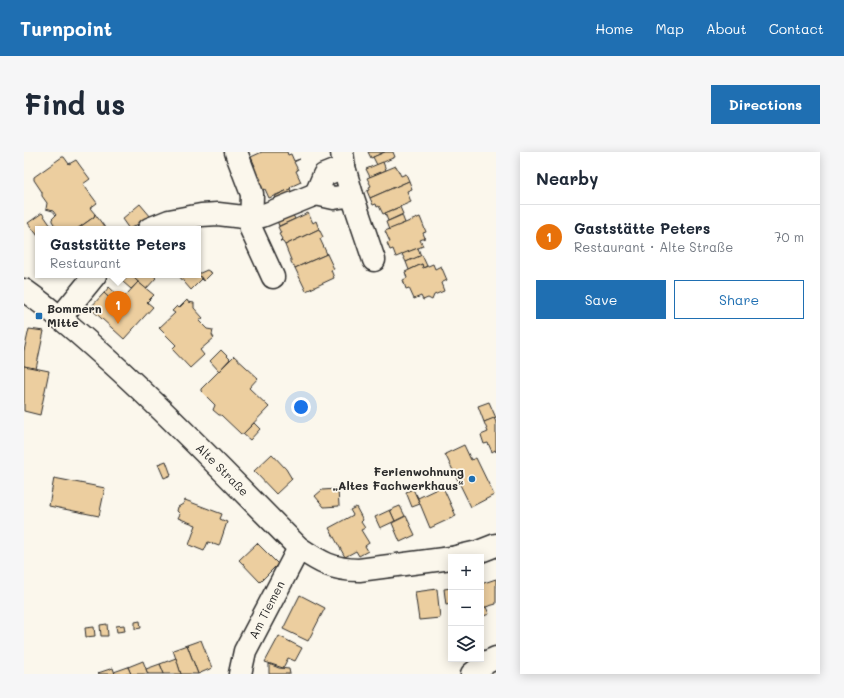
<!DOCTYPE html>
<html lang="en">
<head>
<meta charset="utf-8">
<style>
	body { margin:0; font-family:Mali,sans-serif; background:#f6f6f7; color:#1f2937 }
	.controls { position:absolute; right:12px; bottom:12px; display:grid; overflow:hidden; border-radius:0px; box-shadow:0 2px 10px #0003 }
	.controls button { width:36px; height:36px; display:grid; place-items:center; padding:0; border:0; border-bottom:1px solid #e0e1e3; background:#fff; color:#1f2937; font:20px sans-serif }
	.you { position:absolute; left:277px; top:255px; width:14px; height:14px; margin:-10px; border:3px solid #fff; border-radius:50%; background:#1a73e8; box-shadow:0 0 0 6px #1a73e833 }
	.badge { display:grid; place-items:center; width:26px; height:26px; border-radius:50%; background:#1f6fb2; color:#fff; font-size:13px; font-weight:700 }
	.pin { position:absolute; translate:-50% -33px; filter:drop-shadow(0 1px 2px #0008) }
	.pin::after { content:''; position:absolute; top:21px; width:14px; height:12px; background:inherit; clip-path:polygon(0 0,100% 0,50% 100%) }
	.popup { position:absolute; left:11px; top:74px; width:166px; height:52px; box-sizing:border-box; display:grid; place-content:center; border-radius:0px; background:#fff; filter:drop-shadow(0 1px 3px #0005); font-size:13px; white-space:nowrap; color:#747a83 }
	.popup b { font-size:15px; color:#1f2937 }
	.popup::after { content:''; position:absolute; left:50%; top:100%; margin-left:-8px; border:8px solid transparent; border-top-color:#fff }
	.list { margin:0; padding:0; list-style:none }
	h2 { display:flex; justify-content:space-between; align-items:center; height:52px; margin:0; padding:0 16px; font-size:17px }
	h2 small { font-size:13px; font-weight:400; color:#747a83 }
	.list li { display:grid; grid-template-columns:26px 1fr auto; gap:12px; align-items:center; box-sizing:border-box; height:64px; padding:0 16px; border-top:1px solid #e0e1e3 }
	.list b { display:block; font-size:15px; white-space:nowrap }
	.list p { margin:0; font-size:13px; white-space:nowrap; color:#747a83 }
	.list em { font-size:13px; font-style:normal; color:#747a83 }
	.actions { display:flex; gap:8px; padding:12px 16px }
	.actions a { flex:1; padding:9px 0; border:1px solid #1f6fb2; border-radius:0px; text-align:center; font-size:14px; color:#1f6fb2 }
	.actions .main { background:#1f6fb2; color:#fff }
	.icon { flex:none; width:22px; height:22px; fill:none; stroke:currentColor; stroke-width:2; stroke-linecap:round; stroke-linejoin:round }
	.map { position:relative; flex:none; width:472px; height:522px; overflow:hidden; border-radius:0px }
	header { display:flex; align-items:center; gap:24px; box-sizing:border-box; height:56px; padding:0 20px; background:#1f6fb2; color:#fff }
	header strong { font-size:19px }
	nav { display:flex; gap:22px; margin-inline-start:auto; font-size:14px }
	.intro { display:flex; align-items:center; justify-content:space-between; box-sizing:border-box; height:96px; padding:0 24px }
	h1 { margin:0; font-size:28px }
	.button { padding:10px 18px; border-radius:0px; background:#1f6fb2; color:#fff; font-size:14px; font-weight:700 }
	main { display:flex; gap:24px; padding:0 24px }
	aside { flex:1; background:#fff; border-radius:0px; box-shadow:0 2px 10px #0003 }
	.map>svg:first-child { display:block }
	.building { fill:#ecce9f; stroke:#2b2b2b }
	.lines { fill:none; stroke-linecap:round; stroke-linejoin:round }
	.minor-casing { stroke:#2b2b2b; stroke-width:25 }
	.minor { stroke:#fbf7ec; stroke-width:22 }
	.poi-dot { fill:#1f6fb2; stroke:#fbf7ec; stroke-width:1.5 }
	.labels { text-anchor:middle; stroke-width:3.5; stroke-linejoin:round; paint-order:stroke }
	.poi-label { font-size:12px; font-weight:bold; fill:#2b2b2b; stroke:#fbf7ec; text-anchor:start }
	.street-label { font-size:12px; fill:#2b2b2b; stroke:#fbf7ec }
</style>
</head>
<body>
<header>
<strong>Turnpoint</strong>
<nav><a>Home</a><a>Map</a><a>About</a><a>Contact</a></nav>
</header>
<div class="intro"><h1>Find us</h1><a class="button">Directions</a></div>
<main>
<div class="map">
<svg width="472" height="522" viewBox="0 0 472 522">
	<rect width="100%" height="100%" fill="#fbf7ec"/>
	<filter id="ink" filterUnits="userSpaceOnUse"><feTurbulence type="fractalNoise" baseFrequency=".025" numOctaves="2"/><feDisplacementMap in="SourceGraphic" scale="8" xChannelSelector="R" yChannelSelector="G"/><feConvolveMatrix kernelMatrix="1 2 1 2 8 2 1 2 1" color-interpolation-filters="sRGB"/></filter>
	<g filter="url(#ink)">
		<g class="building">
			<polygon points="238,0 263,0 264,3 267,2 270,9 276,7 270,10 274,18 272,19 277,30 266,35 267,36 266,37 245,46 241,37 239,38 235,29 237,28 235,24 233,24 229,15 231,14 227,5"/>
			<polygon points="344,0 361,0 347,6"/>
			<polygon points="361,0 369,0 371,5 353,13 349,5"/>
			<polygon points="38,5 40,5 45,12 52,8 57,15 66,27 59,32 73,51 66,56 71,62 70,65 53,77 33,77 28,69 28,67 32,63 29,59 22,57 23,51 18,44 18,40 10,28 10,25"/>
			<polygon points="359,10 362,18 346,25 342,17"/>
			<polygon points="372,14 377,24 382,22 385,29 346,46 343,39 346,38 345,35 347,34 343,26"/>
			<polygon points="385,29 388,37 383,39 387,50 359,62 355,54 353,55 352,52 349,53 346,46"/>
			<polygon points="266,37 269,45 254,51 251,44"/>
			<polygon points="116,52 127,65 105,77 98,67"/>
			<polygon points="376,55 379,62 364,69 361,61"/>
			<polygon points="267,59 271,67 255,74 252,66"/>
			<polygon points="18,61 27,74 23,77 14,77 14,84 4,71"/>
			<polygon points="284,61 289,71 292,69 295,77 261,93 259,90 256,89 258,87 255,82 257,81 254,75"/>
			<polygon points="71,62 82,77 53,77 70,65"/>
			<polygon points="378,63 381,71 365,78 362,70"/>
			<polygon points="396,65 402,80 399,81 401,86 396,88 399,94 372,105 369,97 366,98 363,91 366,90 361,79"/>
			<polygon points="295,77 299,85 296,87 303,102 271,116 267,110 267,108 261,93"/>
			<polygon points="394,96 397,104 382,110 378,102"/>
			<polygon points="303,102 310,117 307,118 310,126 282,139 271,116"/>
			<polygon points="398,103 403,114 399,116 398,112 385,118 382,110"/>
			<polygon points="398,112 399,116 409,112 411,117 417,114 423,128 417,131 420,139 410,143 408,148 404,146 399,148 397,144 390,147 385,136 382,137 379,128 383,126 381,120"/>
			<polygon points="183,118 188,121 180,129 174,122"/>
			<polygon points="174,122 178,127 167,138 154,123"/>
			<polygon points="105,123 110,123 109,125 114,130 107,137 99,130"/>
			<polygon points="112,123 129,123 132,126 122,137 109,125"/>
			<polygon points="114,130 130,143 123,150 129,155 100,187 66,156 80,141 93,153"/>
			<polygon points="85,135 98,147 93,153 80,141"/>
			<polygon points="163,148 164,150 170,151 170,156 179,166 175,169 183,177 189,178 188,183 190,186 176,198 180,203 166,216 148,197 152,193 135,176 151,161 148,159 153,154 155,156"/>
			<polygon points="5,177 20,179 12,217 0,214 0,199"/>
			<polygon points="197,198 206,207 195,219 186,209"/>
			<polygon points="210,204 234,226 225,236 245,255 219,282 217,282 197,263 195,263 189,258 191,253 177,239 177,237"/>
			<polygon points="0,214 25,219 16,263 0,259"/>
			<polygon points="465,250 472,266 460,270 454,254"/>
			<polygon points="470,266 472,270 472,300 471,298 468,300 464,291 460,292 457,283 464,280 460,270"/>
			<polygon points="230,271 236,277 226,288 219,282"/>
			<polygon points="440,293 447,308 452,306 470,343 447,355 421,302"/>
			<polygon points="248,302 262,317 268,327 252,342 230,319"/>
			<polygon points="142,309 147,323 140,326 134,312"/>
			<polygon points="30,326 81,336 75,364 25,354"/>
			<polygon points="415,331 417,331 432,364 406,376 392,342 394,346 417,335"/>
			<polygon points="314,337 315,354 300,355 291,344 298,338"/>
			<polygon points="389,337 396,352 388,355 382,340"/>
			<polygon points="161,348 198,362 196,367 203,370 195,394 184,390 180,399 165,393 172,373 154,366 156,362 153,359 154,355 159,352"/>
			<polygon points="376,354 381,364 371,369 366,358"/>
			<polygon points="332,355 339,368 337,370 341,376 337,378 345,391 341,394 344,399 335,404 332,399 321,405 305,376 329,363 326,358"/>
			<polygon points="366,358 371,369 356,376 351,365"/>
			<polygon points="382,364 391,383 376,390 368,371"/>
			<polygon points="233,391 254,412 236,430 215,408"/>
			<polygon points="472,427 472,452 458,456 457,432"/>
			<polygon points="427,436 427,452 422,453 420,437"/>
			<polygon points="413,437 416,466 395,468 391,440"/>
			<polygon points="276,443 301,456 284,489 259,477"/>
			<polygon points="462,455 465,462 457,465 457,457"/>
			<polygon points="116,469 117,476 111,477 111,470"/>
			<polygon points="83,472 84,484 77,484 76,473"/>
			<polygon points="100,473 101,479 93,480 92,474"/>
			<polygon points="70,475 71,484 62,485 61,476"/>
			<polygon points="255,484 278,496 271,509 264,506 259,516 241,510"/>
			<polygon points="177,488 188,516 174,522 163,493"/>
			<polygon points="163,493 174,522 157,522 149,498"/>
			<polygon points="152,506 157,522 140,522 136,512"/>
			<polygon points="119,509 124,522 107,522 104,515"/>
			<polygon points="136,512 140,522 124,522 122,517"/>
			<polygon points="245,512 255,516 265,517 266,522 245,522"/>
			<polygon points="104,515 107,522 91,522 90,520"/>
			<polygon points="89,516 91,522 75,522 74,521"/>
		</g>
		<g class="lines">
			<defs>
				<g id="minor">
					<polyline points="212,0 228,42 227,77 249,125"/>
					<polyline points="318,0 320,15 328,43"/>
					<polyline points="292,42 300,23 320,15"/>
					<polyline points="125,77 145,69 177,63 194,62 228,66 238,64 292,42 310,46 328,43 350,108"/>
					<path d="M0 138C31 160 60 186 89 212 153 270 213 334 275 396 296 410 309 418 335 418L427 406"/>
					<polyline points="36,166 71,123"/>
					<polyline points="432,405 454,400 472,393"/>
					<polyline points="216,522 221,499 275,396"/>
					<polyline points="448,522 463,510 472,506"/>
				</g>
			</defs>
			<use href="#minor" class="minor-casing"/>
			<use href="#minor" class="minor"/>
		</g>
	</g>
	<g class="poi-dot">
		<rect x="11" y="160" width="8" height="8" rx="2"/>
		<circle cx="448" cy="327" r="4"/>
	</g>
	<g class="labels">
		<g class="poi-label">
			<text x="23" y="161">Bommern<tspan x="23" dy="14">Mitte</tspan></text>
			<text x="440" y="324" text-anchor="end">Ferienwohnung<tspan x="440" dy="14">„Altes Fachwerkhaus“</tspan></text>
		</g>
		<g class="street-label">
			<text transform="translate(198 318) rotate(45)" y="4">Alte Straße</text>
			<text transform="translate(243 458) rotate(-63)" y="4">Am Tiemen</text>
		</g>
	</g>
</svg>
<div class="controls">
<button>+</button>
<button>−</button>
<button><svg class="icon" aria-label="layers" viewBox="0 0 24 24"><path d="M12 4l9 5-9 5-9-5zM3 14l9 5 9-5"/></svg></button>
</div>
<div class="you"></div>
<div class="pin badge" style="left:94px;top:172px;background:#e8710a">1</div>
<div class="popup"><b>Gaststätte Peters</b>Restaurant</div>
</div>
<aside>
<h2>Nearby<small></small></h2>
<ul class="list">
<li><span class="badge" style="background:#e8710a">1</span><div><b>Gaststätte Peters</b><p>Restaurant · Alte Straße</p></div><em>70 m</em></li>
</ul>
<div class="actions"><a class="main">Save</a><a>Share</a></div>
</aside>
</main>
</body>
</html>
